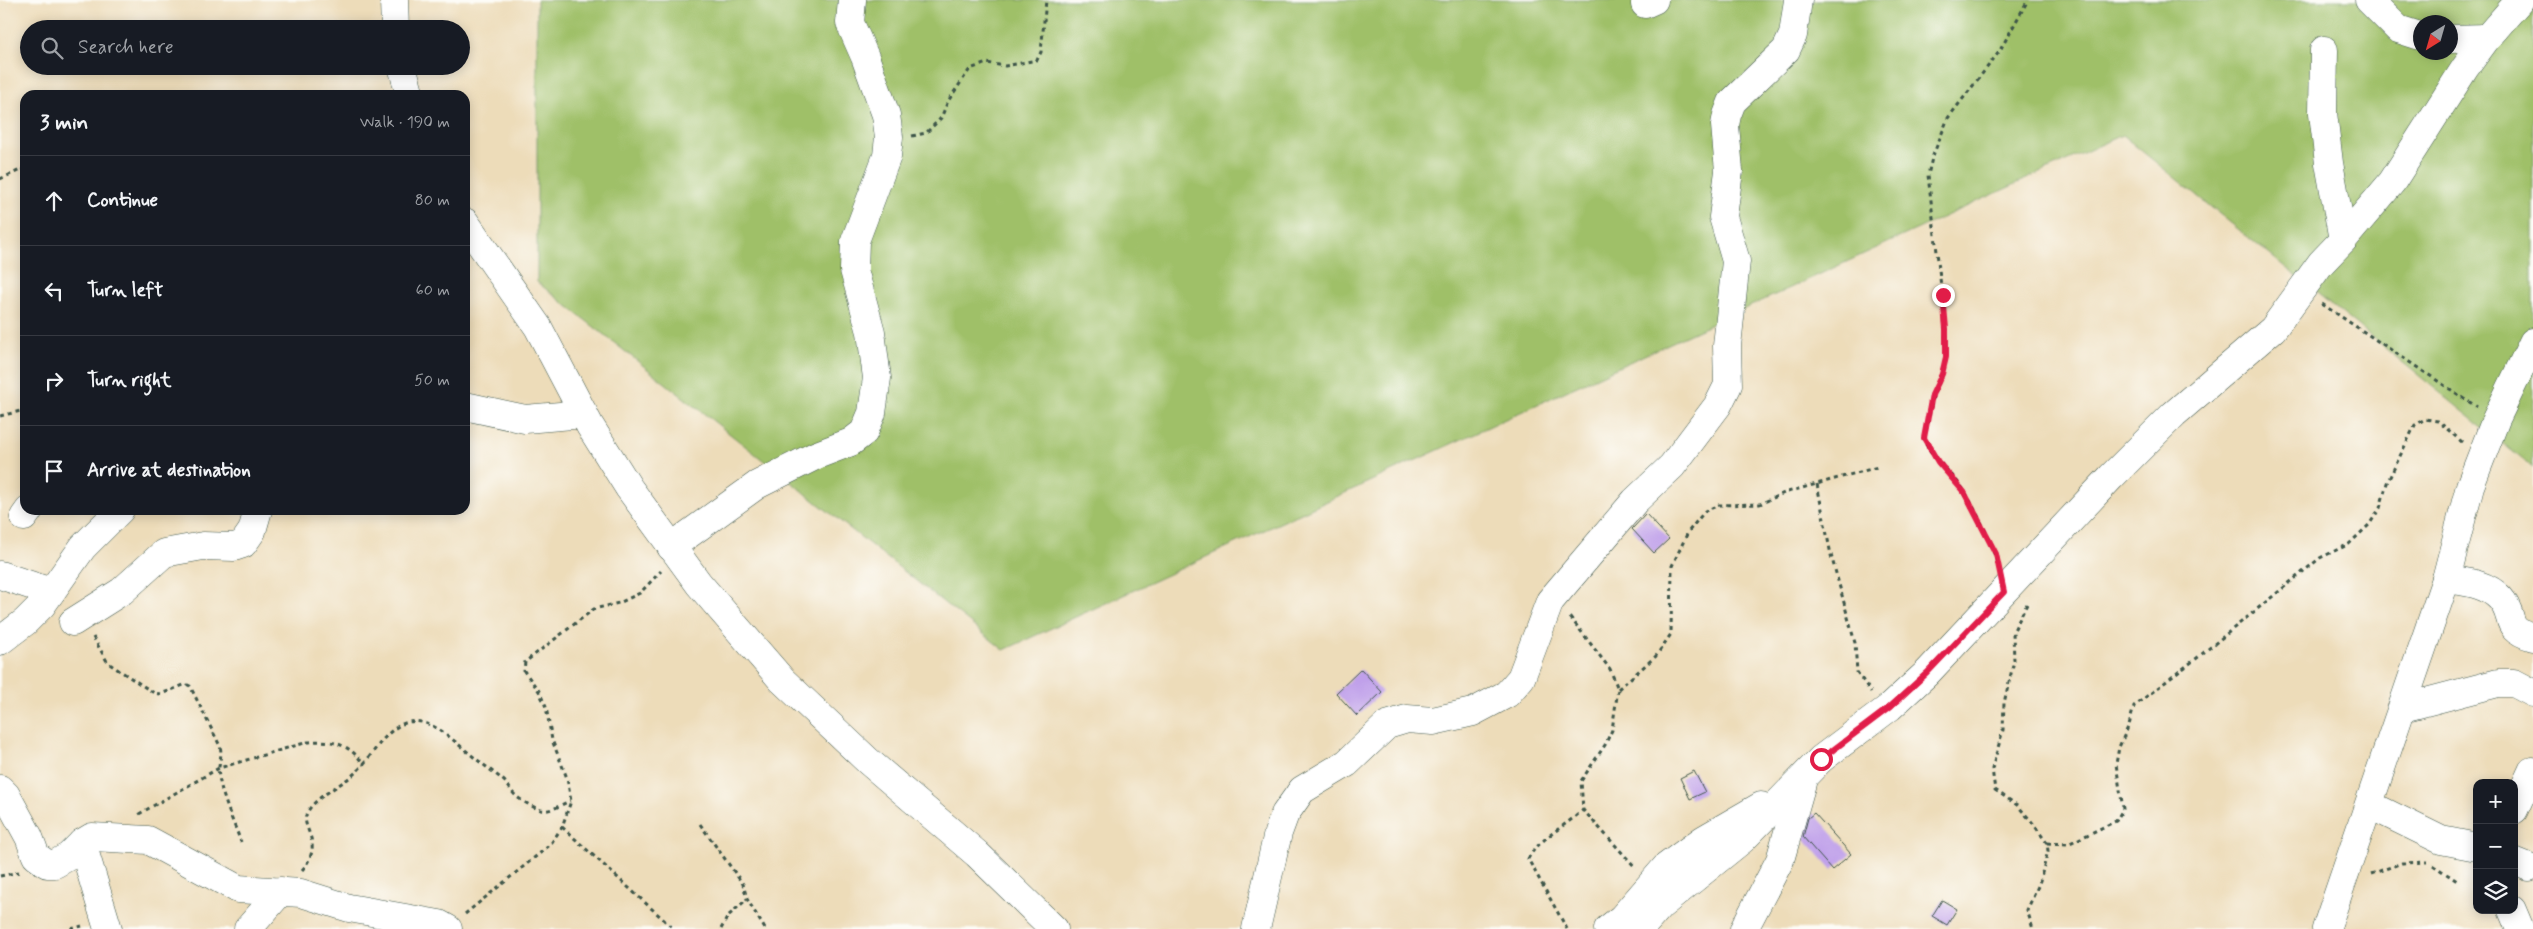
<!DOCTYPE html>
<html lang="en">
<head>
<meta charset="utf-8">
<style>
	body { margin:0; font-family:Mynerve,sans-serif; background:#242831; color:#f1f3f6 }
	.controls { position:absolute; right:15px; bottom:15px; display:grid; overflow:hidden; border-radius:10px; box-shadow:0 2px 12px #0003 }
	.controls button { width:45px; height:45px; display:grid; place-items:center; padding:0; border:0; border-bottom:1px solid #363941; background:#171b24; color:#f1f3f6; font:25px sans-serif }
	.compass { position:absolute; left:2413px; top:15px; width:45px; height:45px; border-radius:50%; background:#171b24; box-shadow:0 2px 12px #0003; rotate:217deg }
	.stop { position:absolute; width:15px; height:15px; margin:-11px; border:4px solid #e11d48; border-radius:50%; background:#fff }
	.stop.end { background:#e11d48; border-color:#fff; box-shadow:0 1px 5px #0008 }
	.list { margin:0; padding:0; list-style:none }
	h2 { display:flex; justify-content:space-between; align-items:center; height:65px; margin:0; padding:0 20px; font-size:21px }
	h2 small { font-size:16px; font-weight:400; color:#9ea1a6 }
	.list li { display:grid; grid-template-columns:32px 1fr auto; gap:15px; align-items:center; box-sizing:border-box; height:90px; padding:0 20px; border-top:1px solid #363941 }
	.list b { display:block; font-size:19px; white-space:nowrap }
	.list em { font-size:16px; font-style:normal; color:#9ea1a6 }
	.icon { flex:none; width:28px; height:28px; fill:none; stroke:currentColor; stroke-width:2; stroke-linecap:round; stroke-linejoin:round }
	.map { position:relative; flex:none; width:2533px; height:929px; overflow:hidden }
	.search { position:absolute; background:#171b24; box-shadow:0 2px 12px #0003; left:20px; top:20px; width:450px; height:55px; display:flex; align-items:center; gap:12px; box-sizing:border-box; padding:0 18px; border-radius:28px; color:#9ea1a6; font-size:19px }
	.panel { position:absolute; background:#171b24; box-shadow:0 2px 12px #0003; left:20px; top:90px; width:450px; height:425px; border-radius:15px }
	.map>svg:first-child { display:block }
	.green { fill:#9fc068; stroke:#5f7e4e; fill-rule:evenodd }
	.building { fill:#c0a0ea }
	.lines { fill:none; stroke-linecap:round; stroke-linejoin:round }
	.minor-casing { stroke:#3e5548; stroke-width:29 }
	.path { stroke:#3e5548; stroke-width:3; stroke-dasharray:4 4; stroke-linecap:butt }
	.minor { stroke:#fff; stroke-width:28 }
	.route { stroke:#e11d48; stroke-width:6 }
</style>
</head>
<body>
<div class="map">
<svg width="2533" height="929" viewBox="0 0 2533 929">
	<rect width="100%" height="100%" fill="#fdfcf7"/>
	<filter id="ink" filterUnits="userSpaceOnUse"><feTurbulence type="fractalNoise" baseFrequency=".02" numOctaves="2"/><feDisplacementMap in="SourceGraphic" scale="10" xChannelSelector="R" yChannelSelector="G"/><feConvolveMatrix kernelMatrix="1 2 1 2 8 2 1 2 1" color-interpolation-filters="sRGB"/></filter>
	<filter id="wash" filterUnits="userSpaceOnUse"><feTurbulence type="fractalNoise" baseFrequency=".0096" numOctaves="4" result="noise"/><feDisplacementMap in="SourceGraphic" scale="20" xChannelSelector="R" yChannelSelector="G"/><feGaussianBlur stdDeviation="1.12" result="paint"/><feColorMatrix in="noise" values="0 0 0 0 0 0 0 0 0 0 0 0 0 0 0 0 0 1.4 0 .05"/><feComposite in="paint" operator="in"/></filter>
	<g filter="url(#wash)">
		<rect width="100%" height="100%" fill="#eddcb9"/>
		<path class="green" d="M537 0H2533V468L2122 135 1004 650 537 282ZM2420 22H2450V52H2420Z"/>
		<g id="blocks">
			<g class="building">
				<polygon points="1646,514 1669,539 1654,553 1632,529"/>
				<polygon points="1361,669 1382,692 1357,716 1336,693"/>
				<polygon points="1694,771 1705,792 1690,799 1680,778"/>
				<polygon points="1814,813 1851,854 1832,870 1803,837 1808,818"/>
				<polygon points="1942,900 1957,909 1947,925 1932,916"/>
			</g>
		</g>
	</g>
	<g filter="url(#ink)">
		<use href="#blocks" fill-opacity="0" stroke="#3e5548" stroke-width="1"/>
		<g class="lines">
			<defs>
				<g id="minor">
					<polyline points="394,0 395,29"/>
					<polyline points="2369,0 2398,29 2420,36"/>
					<polyline points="1645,4 1654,0"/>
					<polyline points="2450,39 2487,38"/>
					<polyline points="2324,50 2323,113 2329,163 2343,240"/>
					<polyline points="402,66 410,95"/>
					<polyline points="465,222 538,327 590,426 629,488 699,584 782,680 868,761 977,854 1054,929"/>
					<polyline points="465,406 525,419 584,414"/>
					<polyline points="24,517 29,510"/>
					<polyline points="671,547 757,485 817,455 851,442 864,432 872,413 877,378 871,332 854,270 855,241 887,156 889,137 886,115 865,57 850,23 852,0"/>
					<polyline points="0,575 51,592"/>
					<path d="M2446 579C2465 582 2486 583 2500 598 2517 617 2501 627 2533 637"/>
					<polyline points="73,622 122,591 164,553 203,546 234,547 243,544 252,531 258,510"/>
					<polyline points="0,641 25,622 42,605 83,547 120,510"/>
					<polyline points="2403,708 2498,683 2514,683 2533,693"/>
					<polyline points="0,789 6,795 29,837 36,856 47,864 55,864 69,856 82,843 92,837 148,840 238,889 301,893 349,908 439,924 448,929"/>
					<polyline points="2370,805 2441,840 2477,847"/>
					<polyline points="2514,810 2532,771"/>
					<polyline points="82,843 108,929"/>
					<polyline points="2514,861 2529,867"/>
					<polyline points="2512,910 2520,929"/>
					<polyline points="248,929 281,891"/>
					<polyline points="1256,929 1278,833 1285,814 1302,790 1347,763 1387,725 1407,719 1433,721 1473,712 1507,694 1521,678 1550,601 1635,501 1672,466 1718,405 1728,385 1727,346 1736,261 1723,217 1729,171 1725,125 1727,115 1732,102 1786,50 1793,35 1798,0"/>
					<polyline points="1608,929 1622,918 1666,867 1704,839 1761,806"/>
					<polyline points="1640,929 1660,906 1743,839 1821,759 1890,707 1927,673 2111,477 2174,414 2273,329 2321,263 2343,240 2392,182 2465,68 2487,38 2520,0"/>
					<polyline points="1744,929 1780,860 1802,783"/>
					<polyline points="2326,929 2446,579 2470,486 2496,419 2533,342"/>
				</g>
			</defs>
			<use href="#minor" class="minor-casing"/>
			<g class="path">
				<polyline points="912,136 926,133 941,118 948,101 970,69 987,63 1005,66 1037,60 1041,52 1046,0"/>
				<polyline points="0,179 25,168"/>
				<polyline points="2322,304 2477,407"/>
				<polyline points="0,416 25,410"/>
				<polyline points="1817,484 1831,555 1855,643 1857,672 1871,692"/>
				<path d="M1997 562C1994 547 1969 496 1959 484 1947 468 1931 458 1924 438L1933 395 1942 374 1946 357V329L1928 175 1932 158 1948 118 1999 52 2028 0"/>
				<polyline points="2027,604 2013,632 2014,661 2004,703 2003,730 1992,769 1995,790 2017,805 2032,822 2047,843 2048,851 2039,884 2027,910 2033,929"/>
				<polyline points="1570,617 1610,669 1618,689 1612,730 1605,745 1581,781 1583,810 1636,868"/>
				<path d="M93 637 108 663 154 693 161 694 186 684 190 686 220 746C223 757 217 766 219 777 223 800 233 821 241 842"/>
				<polyline points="1618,689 1656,656 1671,634 1672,566 1688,532 1705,511 1719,505 1760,504 1784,493 1878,467"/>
				<path d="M139 814 219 768 308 742C332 739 350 744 364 765"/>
				<polyline points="700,824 743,884 747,899 765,929"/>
				<polyline points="562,827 674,929"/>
				<polyline points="2047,843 2068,844 2116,821 2123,809 2116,764 2119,747 2129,725 2134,706 2197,658 2320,558 2349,544 2369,525 2380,508 2387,483 2415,425 2425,419 2438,421 2462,442"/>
				<polyline points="2433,865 2457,881"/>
				<path d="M302 870C326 842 299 828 307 813 316 795 342 786 356 772 371 758 380 738 397 727 424 709 451 739 470 754 481 763 492 771 503 780 508 784 510 790 515 795 521 801 533 807 541 810 552 812 561 804 570 801"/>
				<polyline points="2371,874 2402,863 2427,862"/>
				<polyline points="0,876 19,872"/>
				<polyline points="465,914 550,845 562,827 571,801 567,778 552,740 546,707 539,691 524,671 525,662 594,609 619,603 640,593 661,571"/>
				<polyline points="71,929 82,926"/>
				<polyline points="721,929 728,916 747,899"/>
				<path d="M1567 929 1528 859C1537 840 1567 825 1583 810"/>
			</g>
			<use href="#minor" class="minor"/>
		</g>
	</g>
	<g class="lines" filter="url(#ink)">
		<polyline class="route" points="1821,759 1890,707 1927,673 2004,592 1996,554 1964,492 1938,462 1924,438 1932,395 1942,374 1946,357 1946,329 1943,295"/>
	</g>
</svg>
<div class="controls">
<button>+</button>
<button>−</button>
<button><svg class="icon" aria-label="layers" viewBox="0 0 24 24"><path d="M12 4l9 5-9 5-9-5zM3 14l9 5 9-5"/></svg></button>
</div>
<svg class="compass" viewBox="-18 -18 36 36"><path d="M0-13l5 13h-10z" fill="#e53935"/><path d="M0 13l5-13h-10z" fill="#9ea1a6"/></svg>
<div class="stop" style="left:1821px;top:759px"></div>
<div class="stop end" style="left:1943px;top:295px"></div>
<div class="search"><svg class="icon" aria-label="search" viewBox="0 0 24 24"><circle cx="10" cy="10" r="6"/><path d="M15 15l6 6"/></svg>Search here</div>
<section class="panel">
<h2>3 min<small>Walk · 190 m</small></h2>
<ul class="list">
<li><svg class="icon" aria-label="ahead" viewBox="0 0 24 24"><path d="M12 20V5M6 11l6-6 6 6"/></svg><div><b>Continue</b></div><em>80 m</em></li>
<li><svg class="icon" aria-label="left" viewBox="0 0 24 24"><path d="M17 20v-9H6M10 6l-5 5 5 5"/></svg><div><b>Turn left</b></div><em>60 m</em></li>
<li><svg class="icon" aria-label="right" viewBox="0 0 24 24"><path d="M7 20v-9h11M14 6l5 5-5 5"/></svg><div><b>Turn right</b></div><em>50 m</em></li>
<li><svg class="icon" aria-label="arrive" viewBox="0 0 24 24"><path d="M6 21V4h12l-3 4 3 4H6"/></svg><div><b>Arrive at destination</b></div></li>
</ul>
</section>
</div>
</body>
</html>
